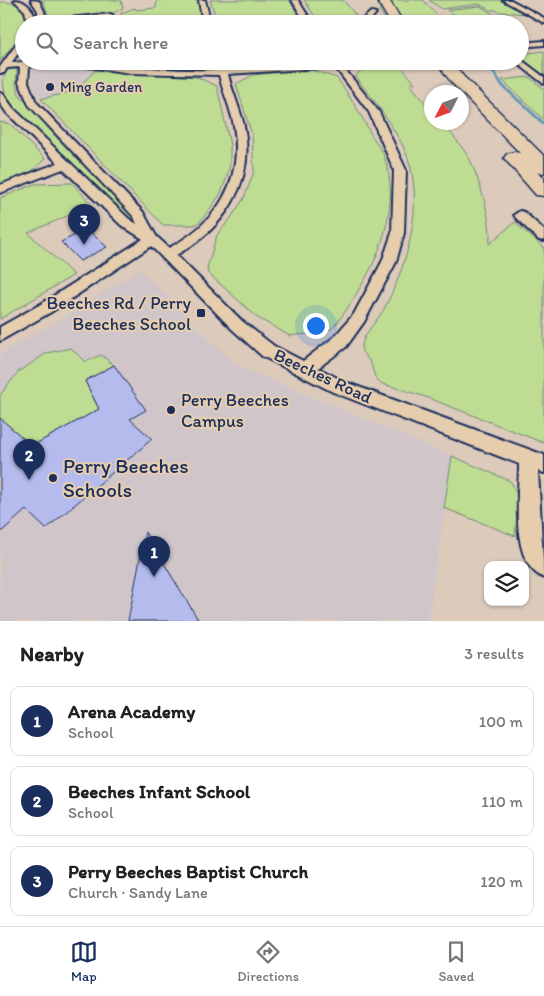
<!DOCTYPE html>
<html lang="en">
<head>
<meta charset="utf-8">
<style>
	body { margin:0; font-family:Itim,sans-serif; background:#f6f6f6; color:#222 }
	.controls { position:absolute; right:15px; bottom:15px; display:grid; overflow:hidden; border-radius:10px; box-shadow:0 1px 4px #0004 }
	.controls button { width:45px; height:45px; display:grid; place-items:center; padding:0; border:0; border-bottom:1px solid #e0e0e0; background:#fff; color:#222; font:25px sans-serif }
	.compass { position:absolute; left:424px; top:85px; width:45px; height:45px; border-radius:50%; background:#fff; box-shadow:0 1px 4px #0004; rotate:228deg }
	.you { position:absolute; left:315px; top:325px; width:18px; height:18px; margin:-12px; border:4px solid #fff; border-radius:50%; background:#1a73e8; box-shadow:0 0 0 8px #1a73e833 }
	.badge { display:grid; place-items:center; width:32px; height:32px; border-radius:50%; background:#1b2f5e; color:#fff; font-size:16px; font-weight:700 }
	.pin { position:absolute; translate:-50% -41px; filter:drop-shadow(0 1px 2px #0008) }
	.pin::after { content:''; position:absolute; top:26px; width:18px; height:15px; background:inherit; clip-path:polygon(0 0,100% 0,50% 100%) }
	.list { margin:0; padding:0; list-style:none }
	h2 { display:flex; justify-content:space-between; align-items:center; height:65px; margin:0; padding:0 20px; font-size:21px }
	h2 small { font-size:16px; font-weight:400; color:#767676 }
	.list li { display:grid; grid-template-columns:32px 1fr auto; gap:15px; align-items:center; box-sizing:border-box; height:70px; margin:0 10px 10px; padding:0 10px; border:1px solid #e0e0e0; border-radius:10px }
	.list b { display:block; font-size:19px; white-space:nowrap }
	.list p { margin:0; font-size:16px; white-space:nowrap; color:#767676 }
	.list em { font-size:16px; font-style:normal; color:#767676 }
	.icon { flex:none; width:28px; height:28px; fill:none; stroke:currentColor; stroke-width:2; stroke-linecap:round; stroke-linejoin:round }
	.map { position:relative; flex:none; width:544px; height:621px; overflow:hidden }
	.search { position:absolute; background:#fff; box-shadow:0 1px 4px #0004; left:15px; right:15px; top:15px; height:55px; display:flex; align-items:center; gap:12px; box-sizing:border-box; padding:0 18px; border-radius:28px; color:#767676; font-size:19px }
	.sheet { height:305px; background:#fff }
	nav { display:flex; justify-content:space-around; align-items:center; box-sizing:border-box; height:70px; border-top:1px solid #e0e0e0; background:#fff; font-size:14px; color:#767676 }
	nav a { display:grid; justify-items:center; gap:2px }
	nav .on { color:#1b2f5e }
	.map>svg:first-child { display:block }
	.built { fill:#d0c6ca }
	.green { fill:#bfdc93; stroke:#6d8678 }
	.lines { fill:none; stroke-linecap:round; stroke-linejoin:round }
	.stream-far1 { stroke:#6099b0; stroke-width:2.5 }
	.stream { stroke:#6099b0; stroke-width:3 }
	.building { fill:#b5bced; stroke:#1b2f5e }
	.street-casing { stroke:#1b2f5e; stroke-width:4 }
	.highway-casing { stroke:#1b2f5e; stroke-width:3 }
	.street { fill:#e6cdae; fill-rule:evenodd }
	.highway { fill:#e6cdae; fill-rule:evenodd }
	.poi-dot { fill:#1b2f5e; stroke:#e6cdae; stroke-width:2 }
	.labels { text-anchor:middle; stroke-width:4; stroke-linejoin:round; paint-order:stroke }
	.far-poi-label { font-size:15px; fill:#1b2f5e; stroke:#e6cdae; text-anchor:start }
	.poi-label { font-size:18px; fill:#1b2f5e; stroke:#e6cdae; text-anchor:end }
	.street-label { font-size:18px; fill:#1b2f5e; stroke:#e6cdae }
	.near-poi-label { font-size:21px; fill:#1b2f5e; stroke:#e6cdae; text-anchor:start }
</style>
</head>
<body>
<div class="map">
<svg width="544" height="621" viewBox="0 0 544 621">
	<rect width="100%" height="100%" fill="#dccabb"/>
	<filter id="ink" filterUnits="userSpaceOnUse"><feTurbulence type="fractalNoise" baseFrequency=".02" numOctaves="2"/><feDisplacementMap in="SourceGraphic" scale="10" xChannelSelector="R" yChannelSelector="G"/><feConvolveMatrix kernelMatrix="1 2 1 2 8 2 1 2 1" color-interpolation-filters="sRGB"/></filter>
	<g filter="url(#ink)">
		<g class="built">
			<polygon points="50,65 96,70 74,92 41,99 34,88 31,70"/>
			<polygon points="140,269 234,364 452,456 428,621 0,621 0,354 55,323"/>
		</g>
		<g class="green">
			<path d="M40 0H121L123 8C119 9 116 12 112 14 107 16 102 12 97 13 81 15 65 22 49 18L44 3Z"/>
			<polygon points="157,0 197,0 203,24 125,24 121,13 135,8 136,10 156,8"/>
			<polygon points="210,0 289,0 304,24 218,24"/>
			<polygon points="304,0 343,0 363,24 320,24"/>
			<polygon points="377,0 423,0 445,24 388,24 380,11"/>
			<polygon points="429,0 498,0 505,2 529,14 499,12 495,10 490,10 479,4 442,9"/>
			<path d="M0 2C48 2 16 42 0 61Z"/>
			<polygon points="480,6 500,18 498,20 467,24 447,10"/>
			<polygon points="544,51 544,75 524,60 520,54"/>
			<path d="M399 64 415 83 410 84 431 110 432 122 443 124C452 133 461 146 469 158 478 175 494 226 489 244L515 222 544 248V443L426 397 383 384C372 379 375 372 370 362 368 359 365 355 362 352 359 337 377 322 384 309 410 260 428 193 401 142 393 129 385 115 376 103 369 94 362 86 356 76L364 67Z"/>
			<polygon points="11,69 17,69 16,84 19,94 57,138 141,226 136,226 21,117 5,95 3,81 6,71"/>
			<path d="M309 69 337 78C350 97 362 116 372 136 377 144 383 151 385 159 399 200 383 251 361 286 356 295 338 324 331 329 320 336 302 333 290 336L258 318 208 273 207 268 217 235 231 218 244 198 254 172 252 135 236 84 253 75Z"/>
			<polygon points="96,70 197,77 217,86 230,145 230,165 226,180 220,195 200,222 194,225 163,225 41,99 74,91"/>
			<polygon points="529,77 544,89 544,120 502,80"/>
			<polygon points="0,122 10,124 45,159 32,171 0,185"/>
			<polygon points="72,183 92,205 28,233 74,275 0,319 0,198 35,184"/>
			<polygon points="71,348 85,362 101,355 114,365 85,381 99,409 32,446 0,419 0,395 18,372 47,353"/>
			<path d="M452 456 510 481C522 495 516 519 515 536L444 508Z"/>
		</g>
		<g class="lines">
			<polyline class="stream-far1" points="477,61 489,66 492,71"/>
			<polyline class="stream" points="492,70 503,86 544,124"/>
		</g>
		<g class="building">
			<polygon points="87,229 107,247 80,261 61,242"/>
			<polygon points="114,365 146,410 130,419 152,439 46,529 26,510 0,533 0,418 32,446 99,409 85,381"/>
			<polygon points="145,532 199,621 128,621"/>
		</g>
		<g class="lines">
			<defs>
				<g id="street">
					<path d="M14 0C27 0 35 11 36 24H28L25 11Z"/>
					<polygon points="31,0 39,1 44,11 46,20 111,14 115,18 111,20 108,18 38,24 38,11"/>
					<polygon points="199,0 205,0 211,24 203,24"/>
					<polygon points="292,0 298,0 313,24 306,24"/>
					<polygon points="503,0 511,0 544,18 544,23"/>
					<polygon points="371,12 376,13 372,18 374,24 366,24 364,18"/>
					<path d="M21 38H24V46L11 63 22 62 24 60 31 62 57 61 29 67 28 82 36 102 143 212 156 236 169 248C216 223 244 182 234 126 231 109 223 92 219 75L131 73 61 63 57 61C108 61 158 72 210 70 272 69 334 61 397 61L393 63 343 67 379 112 406 170 404 233 396 262 364 322 346 347 318 368 345 382 544 455V473L538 471 544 578C509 563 519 496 519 464L333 392 262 356 232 329 151 246 51 312 0 341V327L41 304 143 239 121 225 63 169 0 193V185L58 163 6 112 0 103V93L3 94 13 108 129 219 137 224 134 217 29 105 19 82 20 67 7 68 4 73H0V67ZM335 67 369 112 394 170 392 233 382 262 354 314 334 337 303 361 274 346 242 321 176 255C224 229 256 182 244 126 240 108 232 92 228 74Z"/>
					<polygon points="544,41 544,45 520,47 520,43"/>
					<polygon points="520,59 544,77 544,84 517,63 516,61 520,61"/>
					<polygon points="520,211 524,212 544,230 544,241 539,240 516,218 514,215"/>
				</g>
				<g id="highway">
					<polygon points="377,0 389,0 404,24 391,24"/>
					<polygon points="436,61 451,61 463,76 544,156 544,173 538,172 544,178 544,196 536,195 504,158 507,154 514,152 520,153 451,82"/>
				</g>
			</defs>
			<use href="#street" class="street-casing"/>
			<use href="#highway" class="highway-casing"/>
			<use href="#street" class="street"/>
			<use href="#highway" class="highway"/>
		</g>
	</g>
	<g class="poi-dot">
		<circle cx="50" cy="87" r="5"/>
		<rect x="196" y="308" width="10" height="10" rx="2.5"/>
		<circle cx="171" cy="410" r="5"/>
		<circle cx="53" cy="478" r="5"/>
	</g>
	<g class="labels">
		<g class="far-poi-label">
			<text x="60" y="92">Ming Garden</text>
		</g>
		<g class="poi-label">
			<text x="191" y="309">Beeches Rd / Perry<tspan x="191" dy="21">Beeches School</tspan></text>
			<text x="181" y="406" text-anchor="start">Perry Beeches<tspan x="181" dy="21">Campus</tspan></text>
		</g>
		<g class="street-label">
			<text transform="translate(323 376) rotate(25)" y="6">Beeches Road</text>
		</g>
		<g class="near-poi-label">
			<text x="63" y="473">Perry Beeches<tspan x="63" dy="24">Schools</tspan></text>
		</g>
	</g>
</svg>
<div class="controls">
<button><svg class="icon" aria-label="layers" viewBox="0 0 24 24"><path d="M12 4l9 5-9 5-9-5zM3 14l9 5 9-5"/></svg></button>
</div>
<svg class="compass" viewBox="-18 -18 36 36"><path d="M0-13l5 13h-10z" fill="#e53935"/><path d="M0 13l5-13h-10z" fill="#767676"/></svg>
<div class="you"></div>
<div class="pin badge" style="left:154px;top:577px">1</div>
<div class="pin badge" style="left:29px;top:480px">2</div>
<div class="pin badge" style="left:84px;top:245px">3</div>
<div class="search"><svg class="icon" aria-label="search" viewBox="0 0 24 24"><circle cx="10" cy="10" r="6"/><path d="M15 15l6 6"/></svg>Search here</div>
</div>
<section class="sheet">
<h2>Nearby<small>3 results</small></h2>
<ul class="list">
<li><span class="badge">1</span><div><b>Arena Academy</b><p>School</p></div><em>100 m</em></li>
<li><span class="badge">2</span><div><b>Beeches Infant School</b><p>School</p></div><em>110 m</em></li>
<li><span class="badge">3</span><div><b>Perry Beeches Baptist Church</b><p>Church · Sandy Lane</p></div><em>120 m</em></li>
</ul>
</section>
<nav>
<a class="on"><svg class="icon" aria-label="map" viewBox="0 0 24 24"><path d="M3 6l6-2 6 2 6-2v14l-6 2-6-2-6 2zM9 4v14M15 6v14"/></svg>Map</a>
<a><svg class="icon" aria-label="directions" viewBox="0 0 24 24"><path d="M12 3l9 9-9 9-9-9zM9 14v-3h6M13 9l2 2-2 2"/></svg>Directions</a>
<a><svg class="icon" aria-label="saved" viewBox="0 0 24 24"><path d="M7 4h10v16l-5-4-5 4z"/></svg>Saved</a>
</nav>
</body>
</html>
